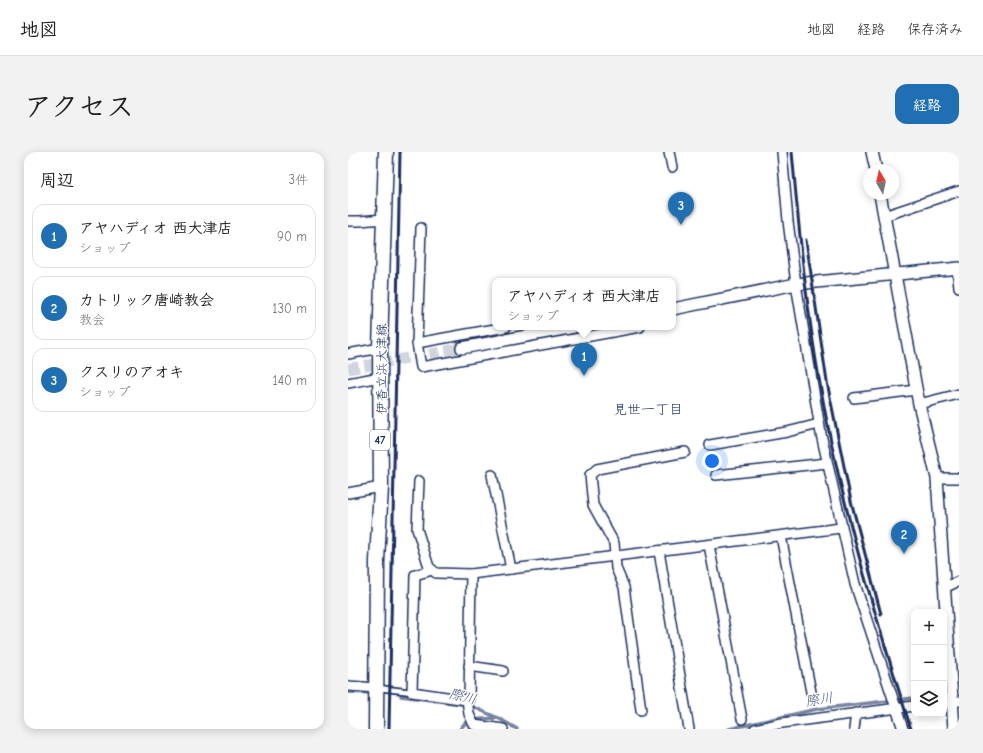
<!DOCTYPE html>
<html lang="ja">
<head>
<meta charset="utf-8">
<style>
	body { margin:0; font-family:"Comic Neue","Klee One",sans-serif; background:#f2f2f2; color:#202124 }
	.controls { position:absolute; right:12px; bottom:12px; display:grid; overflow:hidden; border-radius:8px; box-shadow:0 2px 10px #0003 }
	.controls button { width:36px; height:36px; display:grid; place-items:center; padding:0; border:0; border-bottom:1px solid #e0e0e0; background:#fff; color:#202124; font:20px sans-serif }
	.compass { position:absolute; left:515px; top:12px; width:36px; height:36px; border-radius:50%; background:#fff; box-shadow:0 2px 10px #0003; rotate:351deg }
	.you { position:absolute; left:364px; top:309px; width:14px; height:14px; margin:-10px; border:3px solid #fff; border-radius:50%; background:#1a73e8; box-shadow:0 0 0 6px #1a73e833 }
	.badge { display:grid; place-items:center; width:26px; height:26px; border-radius:50%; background:#1f6fb2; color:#fff; font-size:13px; font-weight:700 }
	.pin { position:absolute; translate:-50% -33px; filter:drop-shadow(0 1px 2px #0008) }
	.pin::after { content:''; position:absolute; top:21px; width:14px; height:12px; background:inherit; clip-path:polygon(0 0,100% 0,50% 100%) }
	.popup { position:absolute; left:144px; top:126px; width:184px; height:52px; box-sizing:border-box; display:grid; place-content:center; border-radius:8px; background:#fff; filter:drop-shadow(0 1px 3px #0005); font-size:13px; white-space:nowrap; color:#757577 }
	.popup b { font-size:15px; color:#202124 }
	.popup::after { content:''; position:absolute; left:50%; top:100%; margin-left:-8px; border:8px solid transparent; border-top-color:#fff }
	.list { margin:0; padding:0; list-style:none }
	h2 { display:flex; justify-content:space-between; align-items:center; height:52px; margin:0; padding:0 16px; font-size:17px }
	h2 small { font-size:13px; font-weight:400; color:#757577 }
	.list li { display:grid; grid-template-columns:26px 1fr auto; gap:12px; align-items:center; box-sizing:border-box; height:64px; margin:0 8px 8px; padding:0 8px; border:1px solid #e0e0e0; border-radius:12px }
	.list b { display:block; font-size:15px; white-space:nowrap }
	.list p { margin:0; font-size:13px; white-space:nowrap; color:#757577 }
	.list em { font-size:13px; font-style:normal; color:#757577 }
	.icon { flex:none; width:22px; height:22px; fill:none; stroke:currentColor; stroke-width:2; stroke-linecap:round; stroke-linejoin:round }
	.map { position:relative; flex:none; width:611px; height:577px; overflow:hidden; border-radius:12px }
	header { display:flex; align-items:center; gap:24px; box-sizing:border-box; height:56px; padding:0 20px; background:#fff; border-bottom:1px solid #e0e0e0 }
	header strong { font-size:19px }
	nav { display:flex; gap:22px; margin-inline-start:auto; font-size:14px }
	.intro { display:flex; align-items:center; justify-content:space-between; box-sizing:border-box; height:96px; padding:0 24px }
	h1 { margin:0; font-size:28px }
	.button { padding:10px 18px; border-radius:12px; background:#1f6fb2; color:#fff; font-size:14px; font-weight:700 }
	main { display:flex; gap:24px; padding:0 24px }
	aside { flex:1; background:#fff; border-radius:12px; box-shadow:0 2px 10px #0003 }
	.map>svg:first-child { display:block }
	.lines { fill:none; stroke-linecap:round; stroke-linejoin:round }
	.stream { stroke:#77839f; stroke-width:3.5 }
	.tertiary-tunnel { stroke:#d1d5df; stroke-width:11; stroke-dasharray:11 5.5; stroke-linecap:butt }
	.service-casing { stroke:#1b2f5e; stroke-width:8 }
	.minor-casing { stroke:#1b2f5e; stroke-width:12 }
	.tertiary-casing { stroke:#1b2f5e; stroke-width:14 }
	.primary-casing { stroke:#1b2f5e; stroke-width:17 }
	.service { stroke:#fff; stroke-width:4.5 }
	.minor { stroke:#fff; stroke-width:9 }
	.tertiary { stroke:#fff; stroke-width:11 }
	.primary { stroke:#fff; stroke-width:14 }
	.rail { stroke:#1b2f5e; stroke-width:3 }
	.labels { text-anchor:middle; stroke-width:3; stroke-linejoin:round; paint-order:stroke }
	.shield { fill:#fff; stroke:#5f6d8e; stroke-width:1 }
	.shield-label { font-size:12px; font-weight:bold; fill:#1b2f5e }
	.street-label { font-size:13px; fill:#1b2f5e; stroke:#fff }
	.neighbourhood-label { font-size:14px; fill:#1b2f5e; stroke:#fff }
	.water-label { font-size:14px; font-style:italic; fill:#49597e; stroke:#fff }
</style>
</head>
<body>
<header>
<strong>地図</strong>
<nav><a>地図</a><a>経路</a><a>保存済み</a></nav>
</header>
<div class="intro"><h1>アクセス</h1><a class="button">経路</a></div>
<main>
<aside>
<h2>周辺<small>3件</small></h2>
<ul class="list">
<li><span class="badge">1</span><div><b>アヤハディオ 西大津店</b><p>ショップ</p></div><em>90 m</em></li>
<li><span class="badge">2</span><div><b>カトリック唐崎教会</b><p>教会</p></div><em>130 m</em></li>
<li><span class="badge">3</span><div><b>クスリのアオキ</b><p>ショップ</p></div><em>140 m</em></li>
</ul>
</aside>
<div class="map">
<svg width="611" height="577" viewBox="0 0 611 577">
	<rect width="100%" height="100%" fill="#fff"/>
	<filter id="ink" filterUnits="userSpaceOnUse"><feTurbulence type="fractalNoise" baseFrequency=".025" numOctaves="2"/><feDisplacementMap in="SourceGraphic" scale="8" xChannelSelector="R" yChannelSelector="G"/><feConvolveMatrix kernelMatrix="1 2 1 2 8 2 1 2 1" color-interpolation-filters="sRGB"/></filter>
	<g filter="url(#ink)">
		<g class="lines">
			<g class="stream">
				<polyline points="0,540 20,541"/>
				<polyline points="53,544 121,553 150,566 169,577"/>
				<polyline points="112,577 120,568 149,566"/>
				<polyline points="381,577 469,557 566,546"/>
			</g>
			<polyline class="tertiary-tunnel" points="0,217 114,196"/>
			<defs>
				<polyline id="service" points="30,536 64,540"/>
				<g id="minor">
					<polyline points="321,0 324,15"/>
					<polyline points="434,0 440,69 448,132 473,282 507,432 555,577"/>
					<polyline points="536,64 611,39"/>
					<polyline points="0,69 11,69 36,67"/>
					<polyline points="609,116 611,135"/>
					<polyline points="158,175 69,191 73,215 292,175"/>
					<polyline points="69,191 73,76"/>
					<polyline points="0,202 32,196"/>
					<polyline points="0,231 32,225"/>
					<polyline points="506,246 568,238"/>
					<polyline points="571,252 611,242"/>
					<polyline points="362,293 439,280 471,272"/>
					<polyline points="144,323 163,417"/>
					<polyline points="368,323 479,311"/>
					<polyline points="589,326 611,326"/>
					<polyline points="71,329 69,377 81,415 88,421 123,422 493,376"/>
					<polyline points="0,341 33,335"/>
					<polyline points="433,384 463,540"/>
					<polyline points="361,393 394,567"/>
					<polyline points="311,399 341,577"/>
					<polyline points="84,418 67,423 64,540 119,548 121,562 126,573 155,577"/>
					<polyline points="596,436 611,429"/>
					<polyline points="121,514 155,519"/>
					<polyline points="0,534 29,536"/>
					<polyline points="119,548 121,547 123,422"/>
					<polyline points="596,551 611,549"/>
					<polyline points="293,558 276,435 268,416 266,391 245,353 242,323 249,317 337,300"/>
					<polyline points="407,577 434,571 566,554"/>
					<polyline points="506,577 508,561"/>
				</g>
				<g id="tertiary">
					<polyline points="524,0 528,18"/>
					<polyline points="532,42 571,252 589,326 606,577"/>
					<polyline points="325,157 448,132 611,116"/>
					<polyline points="114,196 226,175"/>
				</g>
				<polyline id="primary" points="28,577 29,409 33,335 32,196 38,0"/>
			</defs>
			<use href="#service" class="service-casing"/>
			<use href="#minor" class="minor-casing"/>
			<use href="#tertiary" class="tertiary-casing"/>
			<use href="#primary" class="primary-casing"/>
			<use href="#service" class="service"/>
			<use href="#minor" class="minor"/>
			<use href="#tertiary" class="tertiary"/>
			<use href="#primary" class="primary"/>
			<g class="rail">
				<path d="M444 0C451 77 458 155 472 232 492 349 527 464 563 577"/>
				<polyline points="458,88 479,230 503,349 533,462"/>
				<polyline points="41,577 52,0"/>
			</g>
		</g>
	</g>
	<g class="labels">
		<rect class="shield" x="22" y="278" width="20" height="20" rx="3"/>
		<g class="shield-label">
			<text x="32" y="292">47</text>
		</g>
		<g class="street-label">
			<text transform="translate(33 217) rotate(-90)" y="5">伊香立浜大津線</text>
		</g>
		<g class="neighbourhood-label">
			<text x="300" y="262">見世一丁目</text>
		</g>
		<g class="water-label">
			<text transform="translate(115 544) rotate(14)" y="5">際川</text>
			<text transform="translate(471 547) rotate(-9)" y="5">際川</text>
		</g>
	</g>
</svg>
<div class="controls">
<button>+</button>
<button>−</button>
<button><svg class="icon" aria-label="layers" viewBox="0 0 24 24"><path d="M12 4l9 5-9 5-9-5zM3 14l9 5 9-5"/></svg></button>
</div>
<svg class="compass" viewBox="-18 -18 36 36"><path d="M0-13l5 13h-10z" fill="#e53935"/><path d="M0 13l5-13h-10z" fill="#757577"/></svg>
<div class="you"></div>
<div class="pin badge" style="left:236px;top:224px">1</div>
<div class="popup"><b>アヤハディオ 西大津店</b>ショップ</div>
<div class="pin badge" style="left:556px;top:402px">2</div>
<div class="pin badge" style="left:333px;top:73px">3</div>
</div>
</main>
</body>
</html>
